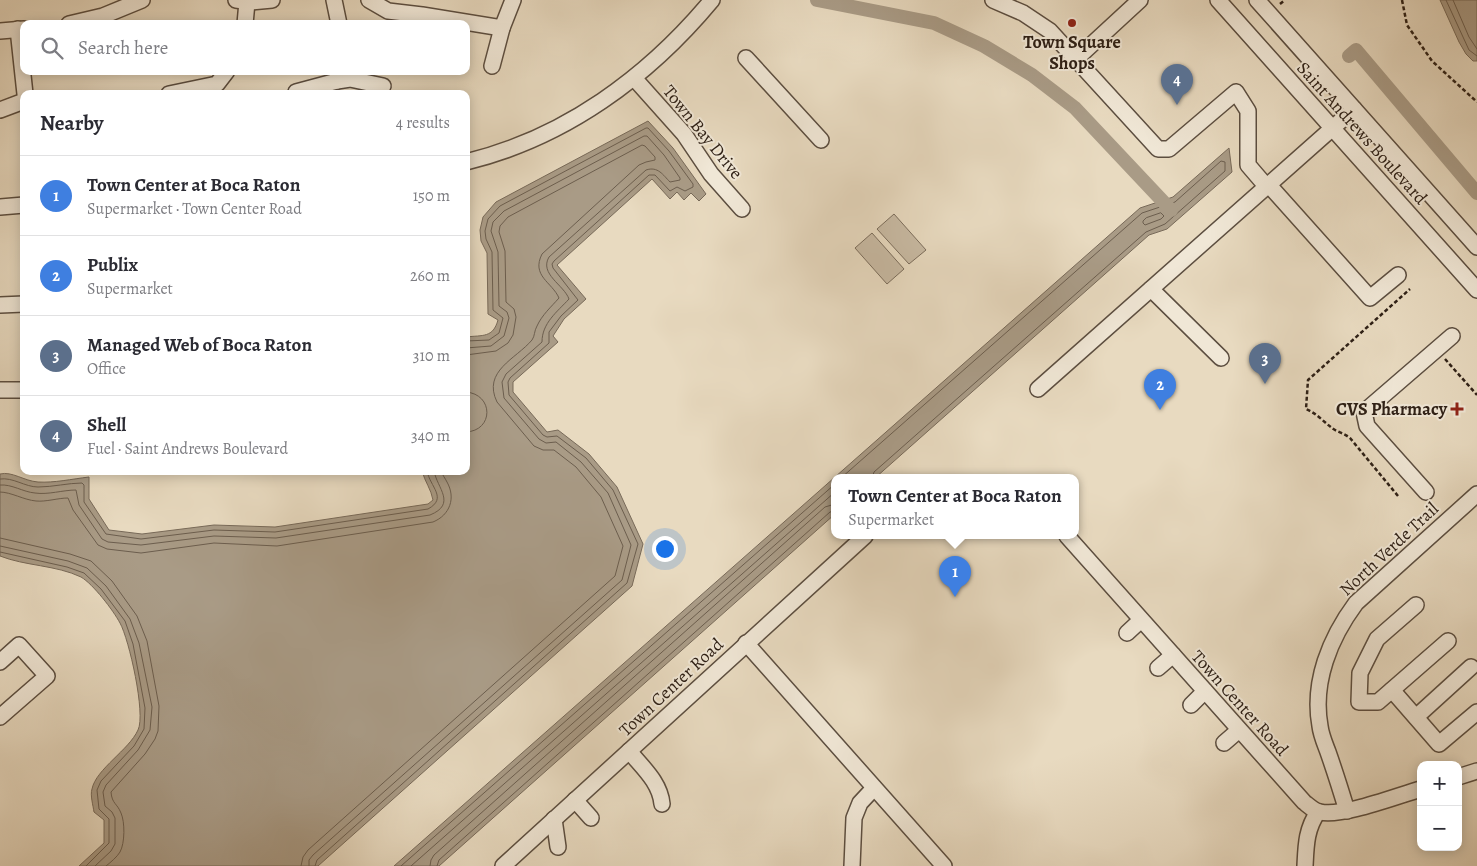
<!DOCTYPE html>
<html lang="en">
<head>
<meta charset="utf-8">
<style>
	body { margin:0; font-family:Alegreya,serif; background:#f7f7f7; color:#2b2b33 }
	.controls { position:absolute; right:15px; bottom:15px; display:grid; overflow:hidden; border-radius:10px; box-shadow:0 2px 12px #0003 }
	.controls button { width:45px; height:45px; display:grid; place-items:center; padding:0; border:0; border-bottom:1px solid #e1e1e2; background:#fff; color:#2b2b33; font:25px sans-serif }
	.you { position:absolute; left:664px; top:548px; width:18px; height:18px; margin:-12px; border:4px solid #fff; border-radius:50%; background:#1a73e8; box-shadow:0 0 0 8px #1a73e833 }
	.badge { display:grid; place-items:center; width:32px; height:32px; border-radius:50%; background:#b45309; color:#fff; font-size:16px; font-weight:700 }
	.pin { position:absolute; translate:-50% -41px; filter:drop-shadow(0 1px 2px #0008) }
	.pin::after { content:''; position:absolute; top:26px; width:18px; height:15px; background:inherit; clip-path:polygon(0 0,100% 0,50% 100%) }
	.popup { position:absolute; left:831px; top:474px; width:248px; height:65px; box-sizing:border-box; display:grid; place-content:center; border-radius:10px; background:#fff; filter:drop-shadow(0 1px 4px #0005); font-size:16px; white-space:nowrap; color:#7c7c81 }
	.popup b { font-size:19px; color:#2b2b33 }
	.popup::after { content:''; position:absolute; left:50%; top:100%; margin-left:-10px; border:10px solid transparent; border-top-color:#fff }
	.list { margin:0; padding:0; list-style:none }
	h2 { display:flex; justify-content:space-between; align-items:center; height:65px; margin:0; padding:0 20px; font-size:21px }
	h2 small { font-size:16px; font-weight:400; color:#7c7c81 }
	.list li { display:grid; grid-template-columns:32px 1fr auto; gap:15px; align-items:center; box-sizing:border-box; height:80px; padding:0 20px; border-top:1px solid #e1e1e2 }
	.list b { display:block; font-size:19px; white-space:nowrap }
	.list p { margin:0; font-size:16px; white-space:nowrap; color:#7c7c81 }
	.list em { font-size:16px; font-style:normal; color:#7c7c81 }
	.icon { flex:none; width:28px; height:28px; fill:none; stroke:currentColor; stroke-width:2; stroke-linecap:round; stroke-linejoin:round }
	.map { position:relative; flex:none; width:1477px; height:866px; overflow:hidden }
	.search { position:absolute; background:#fff; box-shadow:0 2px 12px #0003; left:20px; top:20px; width:450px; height:55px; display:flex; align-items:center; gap:12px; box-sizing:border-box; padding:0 18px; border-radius:10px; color:#7c7c81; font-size:19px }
	.panel { position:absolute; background:#fff; box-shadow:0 2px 12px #0003; left:20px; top:90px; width:450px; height:385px; border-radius:10px }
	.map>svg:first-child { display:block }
	.green { fill:#c8baa3; stroke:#7b6d5c }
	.water { fill:#a99b86; stroke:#786a59 }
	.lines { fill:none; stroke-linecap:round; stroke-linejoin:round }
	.shore { stroke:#6c5e4e; stroke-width:1 }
	.canal { stroke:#a99b86; stroke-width:14 }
	.minor-casing { stroke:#5c4e40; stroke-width:18 }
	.path { stroke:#2e2016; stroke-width:2.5; stroke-dasharray:4 2.5; stroke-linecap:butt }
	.minor { stroke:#f0e7d6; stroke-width:15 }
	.poi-dot { fill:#8f2418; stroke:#f0e7d6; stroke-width:2 }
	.labels { text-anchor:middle; stroke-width:4; stroke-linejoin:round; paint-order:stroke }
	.poi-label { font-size:18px; font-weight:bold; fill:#2e2016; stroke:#f0e7d6 }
	.street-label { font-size:18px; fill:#2e2016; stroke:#f0e7d6 }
</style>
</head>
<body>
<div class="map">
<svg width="1477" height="866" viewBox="0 0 1477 866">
	<rect width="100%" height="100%" fill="#e8dac0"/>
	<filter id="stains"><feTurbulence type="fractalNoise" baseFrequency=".004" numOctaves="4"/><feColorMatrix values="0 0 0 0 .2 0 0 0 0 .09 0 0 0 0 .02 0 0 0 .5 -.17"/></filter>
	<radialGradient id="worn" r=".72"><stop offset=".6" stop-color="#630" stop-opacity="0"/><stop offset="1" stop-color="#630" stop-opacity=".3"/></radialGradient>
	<g class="green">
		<polygon points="894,214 926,250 909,264 877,229"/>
		<polygon points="872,233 904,269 887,284 855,248"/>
	</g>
	<g class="water">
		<polygon points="1440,0 1477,0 1477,61 1473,61 1466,54 1459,42"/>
		<path d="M648 121 673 148 706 194 699 201 691 193 684 200 677 192 670 199 652 179 557 265 586 299 564 319 553 336 558 342 513 382V392L547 432 558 430 589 454 617 487 643 544 632 586 318 866H79L104 843V820L94 812C93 805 90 795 92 789 96 769 129 750 138 730 146 714 129 639 120 623 113 610 93 584 81 577 56 565 25 566 0 556V474C12 471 24 481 38 482 54 483 72 479 89 477V499L109 530 142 534 214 525 275 527 428 504 433 500C431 489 425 482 422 471H466V431L469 412 466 410V337C483 335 493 338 498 320L488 314 487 253 481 241 480 230 483 217 496 202Z"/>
		<polygon points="1229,148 1232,172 1167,229 1149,235 875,478 835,478 835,514 439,866 394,866 1140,208 1173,197"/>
	</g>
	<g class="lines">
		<g class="shore">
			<polyline points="1446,0 1469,50 1477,56"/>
			<polyline points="1453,0 1469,37 1477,49"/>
			<polygon points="1161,213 1164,216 1161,219 1145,225 1143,223 1143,221 1146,218"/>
			<path d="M466 392C494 394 494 431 466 432"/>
			<polyline points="841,478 1142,213 1175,202 1221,161 1225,162 1225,171 1165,224 1146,232 874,472 872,478"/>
			<path d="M0 479C13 477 25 487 38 487 53 487 68 483 82 483L84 485V502L106 534 141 539 214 530 275 532 428 509C448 498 430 487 427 471"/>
			<path d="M0 485C12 484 23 492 35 493 48 495 63 490 76 490L79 505 102 539 108 542 141 545 214 536 276 538 430 515C457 504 437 488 434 471"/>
			<path d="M0 492C11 492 24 500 36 501 46 502 58 498 68 498L73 510 98 545 107 549 141 553 214 543 277 546 433 522C450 515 456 498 447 482 445 478 443 476 441 471"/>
			<path d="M0 538 70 554 91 561 112 581 137 616 147 641 159 706 158 731 155 739 145 754 111 792C112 804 117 803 121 813 125 822 125 843 120 852 117 857 111 862 106 866"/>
			<polyline points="0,546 68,561 87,568 106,586 130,619 139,643 152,707 150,730 138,750 106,785 103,792 105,806 112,812 115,818 115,844 111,851 95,866"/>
			<polyline points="0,552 67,567 84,573 101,589 125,621 133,644 145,708 144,729 134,746 101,781 97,790 99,809 109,819 109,843 86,866"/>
			<path d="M301 866 303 857 308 850 615 576 623 546 601 497 576 467 554 450H543L534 446 497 402C482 371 516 359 532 340 535 336 534 331 537 326 542 315 551 307 559 298 552 282 531 276 542 254L639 165 646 162 655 160V157L645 146 642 145 508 217 500 226 499 232 505 251 506 302 514 309 516 317 513 335 508 343 496 351 466 355"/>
			<path d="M309 866V860L313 855 622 580 631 545 608 493 581 462 556 442 546 443 539 439 504 398 502 382 506 374 542 342C542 323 557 312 569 299 564 285 539 274 549 257L646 170C658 166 663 175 670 182L680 180V178L664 155 647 136H644L504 211 493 222 491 231 498 252 499 306 507 312 509 318 504 336 491 346 466 348"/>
			<polyline points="315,866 317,860 627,583 638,544 613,490 586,458 557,436 547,437 543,435 509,395 508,382 510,378 549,343 549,332 561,316 578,300 553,268 552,264 554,261 649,175 655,175 670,191 677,187 685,191 693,187 693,184 669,151 648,128 646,128 500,206 488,219 485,231 486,239 492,252 493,310 503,318 499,333 489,340 466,341"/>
			<polyline points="401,866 835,484"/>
			<polyline points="411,866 835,492"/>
			<polyline points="430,866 431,860 434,855 825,507 835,504"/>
			<polyline points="437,866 439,860 830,512 835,511"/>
		</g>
		<g class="canal">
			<polyline points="817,0 934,23 984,46 1032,75 1075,108 1171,210"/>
			<polyline points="1349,56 1356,50 1477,193"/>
		</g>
		<defs>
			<g id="minor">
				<polyline points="236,0 251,2 272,0"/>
				<polyline points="334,0 339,24"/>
				<polyline points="369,0 388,11 422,15 502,28"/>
				<polyline points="993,0 1023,13 1050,31 1158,149 1169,149 1236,92 1248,111 1248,165 1266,186"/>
				<polyline points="1218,0 1477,290"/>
				<polyline points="1257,0 1477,247"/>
				<polyline points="69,24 103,16 142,0"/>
				<polyline points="245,24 247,2"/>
				<polyline points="18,29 25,94"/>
				<polyline points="0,31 24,29"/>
				<polyline points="746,58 821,140"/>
				<polyline points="1076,59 1140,0"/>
				<polyline points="492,66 502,28 513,0"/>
				<polyline points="338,71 337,81 350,79 383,86"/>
				<polyline points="634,78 684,134 711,174 742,209"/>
				<polyline points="296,92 337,81"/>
				<polyline points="169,94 217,84 227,71"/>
				<polyline points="0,110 24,101"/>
				<path d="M466 162C565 138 648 77 712 0"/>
				<polyline points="1268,184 1370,298 1398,275"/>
				<polyline points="0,207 24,205"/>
				<polyline points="1151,289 1221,358"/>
				<polyline points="0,305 24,304"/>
				<polyline points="1038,389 1354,109"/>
				<polyline points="0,390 24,390"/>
				<polyline points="1426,492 1367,426 1364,412 1452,336"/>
				<path d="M1067 536 1304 802C1309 806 1314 811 1320 812 1343 817 1396 796 1421 789"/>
				<polyline points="1416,605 1377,639 1360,673 1359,702 1378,702 1448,641"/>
				<polyline points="1127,633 1141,620"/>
				<polyline points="746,643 944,866"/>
				<polyline points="0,662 19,645 47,676 0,717"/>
				<polyline points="1158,668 1173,655"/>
				<polyline points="1392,690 1439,744 1477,712"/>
				<polyline points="1191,705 1205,691"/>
				<polyline points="1416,717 1471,667"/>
				<polyline points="1224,743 1239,730"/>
				<path d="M629 751C642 767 660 782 662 804"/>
				<polyline points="1458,777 1477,771"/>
				<polyline points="575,800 591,818"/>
				<path d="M1347 811C1341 791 1335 772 1328 752 1325 744 1321 735 1320 726 1312 682 1330 638 1356 603L1477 494"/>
				<polyline points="554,819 558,847"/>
				<polyline points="503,866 865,536"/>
				<polyline points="852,866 854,818 860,803 874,788"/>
				<path d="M1305 866C1306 846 1306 829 1318 812"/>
			</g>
		</defs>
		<use href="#minor" class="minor-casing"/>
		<g class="path">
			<polyline points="1402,0 1407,25 1432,61 1477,102"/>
			<polyline points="1280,4 1285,0"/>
			<polyline points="1445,359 1477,395"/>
			<path d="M1398 496 1350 438C1344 433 1337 432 1332 428 1324 422 1316 413 1306 409L1308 380 1410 289"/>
		</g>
		<use href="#minor" class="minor"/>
	</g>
	<g class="poi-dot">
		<circle cx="1072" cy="23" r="5"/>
		<path d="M1454.5 401.5h5v5h5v5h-5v5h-5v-5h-5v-5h5z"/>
	</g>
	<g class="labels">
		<g class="poi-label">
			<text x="1072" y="48">Town Square<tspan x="1072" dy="21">Shops</tspan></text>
			<text x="1447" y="415" text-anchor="end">CVS Pharmacy</text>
		</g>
		<g class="street-label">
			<text transform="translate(703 132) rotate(51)" y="6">Town Bay Drive</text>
			<text transform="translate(1362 133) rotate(48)" y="6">Saint Andrews Boulevard</text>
			<text transform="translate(1389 549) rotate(-43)" y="6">North Verde Trail</text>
			<text transform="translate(671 687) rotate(-43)" y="6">Town Center Road</text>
			<text transform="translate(1240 703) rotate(48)" y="6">Town Center Road</text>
		</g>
	</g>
	<rect width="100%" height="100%" filter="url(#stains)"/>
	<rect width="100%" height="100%" fill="url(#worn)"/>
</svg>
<div class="controls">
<button>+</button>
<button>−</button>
</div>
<div class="you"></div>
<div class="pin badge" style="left:955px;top:597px;background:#3f7fe0">1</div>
<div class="popup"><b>Town Center at Boca Raton</b>Supermarket</div>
<div class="pin badge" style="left:1160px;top:410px;background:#3f7fe0">2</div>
<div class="pin badge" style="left:1265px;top:384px;background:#5c6f8a">3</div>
<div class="pin badge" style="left:1177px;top:105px;background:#5c6f8a">4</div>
<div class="search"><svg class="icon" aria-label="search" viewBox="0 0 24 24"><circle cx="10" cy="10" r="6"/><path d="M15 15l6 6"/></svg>Search here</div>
<section class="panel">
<h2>Nearby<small>4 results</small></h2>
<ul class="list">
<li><span class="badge" style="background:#3f7fe0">1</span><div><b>Town Center at Boca Raton</b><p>Supermarket · Town Center Road</p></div><em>150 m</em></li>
<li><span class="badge" style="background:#3f7fe0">2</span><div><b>Publix</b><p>Supermarket</p></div><em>260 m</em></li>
<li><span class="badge" style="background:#5c6f8a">3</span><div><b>Managed Web of Boca Raton</b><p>Office</p></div><em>310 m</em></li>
<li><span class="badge" style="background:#5c6f8a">4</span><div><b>Shell</b><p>Fuel · Saint Andrews Boulevard</p></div><em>340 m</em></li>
</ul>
</section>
</div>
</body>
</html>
